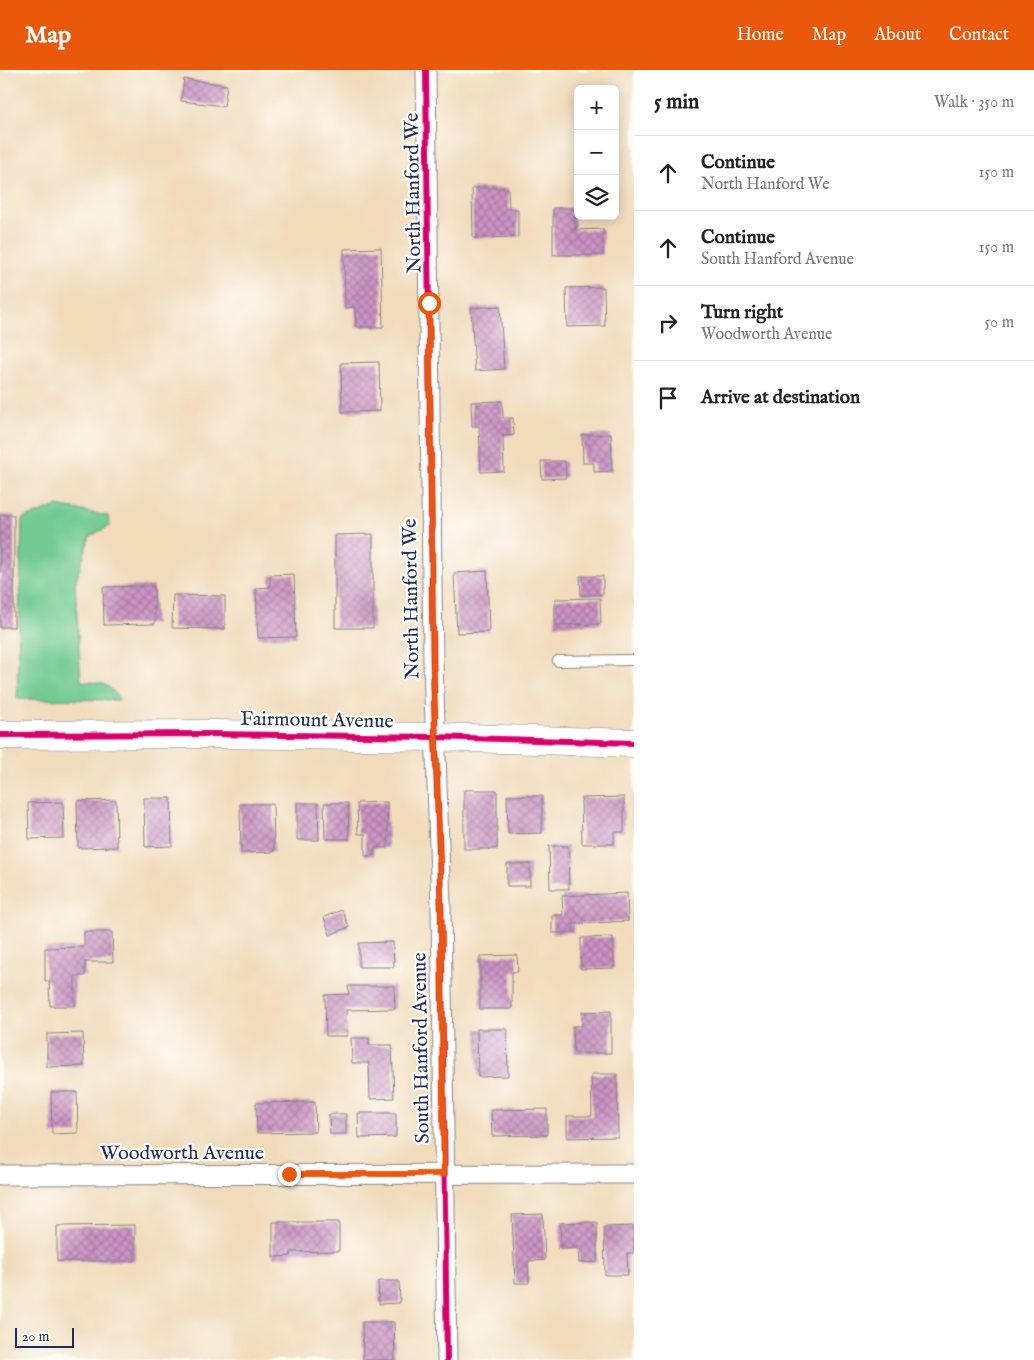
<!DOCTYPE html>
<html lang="en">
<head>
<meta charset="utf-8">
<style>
	body { margin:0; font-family:"IM FELL English",serif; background:#f6f6f6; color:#222 }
	.controls { position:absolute; right:15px; top:15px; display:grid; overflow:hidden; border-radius:8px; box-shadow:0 2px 12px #0003 }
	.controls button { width:45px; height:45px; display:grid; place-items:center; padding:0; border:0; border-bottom:1px solid #e0e0e0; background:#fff; color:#222; font:25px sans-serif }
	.scale { position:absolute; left:15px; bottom:12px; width:59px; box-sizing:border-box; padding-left:5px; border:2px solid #1b2f5e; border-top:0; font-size:14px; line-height:18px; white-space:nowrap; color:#1b2f5e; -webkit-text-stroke:4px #fdfcf7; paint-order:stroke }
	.stop { position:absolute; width:15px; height:15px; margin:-11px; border:4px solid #ea580c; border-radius:50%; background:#fff }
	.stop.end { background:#ea580c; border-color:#fff; box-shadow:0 1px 5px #0008 }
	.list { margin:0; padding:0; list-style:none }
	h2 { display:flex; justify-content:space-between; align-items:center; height:65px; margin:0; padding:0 20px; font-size:21px }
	h2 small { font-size:16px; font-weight:400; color:#767676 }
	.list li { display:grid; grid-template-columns:32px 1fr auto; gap:15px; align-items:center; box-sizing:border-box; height:75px; padding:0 20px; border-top:1px solid #e0e0e0 }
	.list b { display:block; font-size:19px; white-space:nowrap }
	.list p { margin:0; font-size:16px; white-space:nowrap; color:#767676 }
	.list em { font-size:16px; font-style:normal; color:#767676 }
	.icon { flex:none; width:28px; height:28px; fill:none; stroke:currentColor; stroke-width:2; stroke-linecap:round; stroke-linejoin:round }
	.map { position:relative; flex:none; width:634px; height:1290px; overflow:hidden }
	header { display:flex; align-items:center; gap:30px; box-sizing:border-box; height:70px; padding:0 25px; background:#ea580c; color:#fff }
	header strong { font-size:24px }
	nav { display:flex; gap:28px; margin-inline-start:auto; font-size:18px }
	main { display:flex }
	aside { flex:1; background:#fff }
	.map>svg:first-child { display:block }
	.grass { fill:#72cb92; stroke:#467d78 }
	.building { fill:url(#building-cross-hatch) }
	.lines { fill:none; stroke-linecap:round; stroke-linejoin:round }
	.lane-casing { stroke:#86858c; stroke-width:12 }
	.street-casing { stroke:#86858c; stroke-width:21 }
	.primary-casing { stroke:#86858c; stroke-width:29 }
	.lane { stroke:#fff; stroke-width:10 }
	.street { stroke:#fff; stroke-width:19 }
	.primary { stroke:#fff; stroke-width:28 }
	.cycleway-casing { stroke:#fdfcf7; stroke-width:9 }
	.cycleway { stroke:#d6006c; stroke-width:6 }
	.route { stroke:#ea580c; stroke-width:6 }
	.labels { text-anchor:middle; stroke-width:4.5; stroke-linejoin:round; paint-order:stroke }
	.street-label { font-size:20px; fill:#1b2f5e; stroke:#fdfcf7 }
</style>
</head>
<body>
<header>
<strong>Map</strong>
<nav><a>Home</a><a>Map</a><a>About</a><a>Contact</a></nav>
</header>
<main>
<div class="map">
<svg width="634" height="1290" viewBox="0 0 634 1290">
	<defs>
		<pattern id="building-cross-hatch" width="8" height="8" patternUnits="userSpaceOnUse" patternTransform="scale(1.25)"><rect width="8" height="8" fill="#cb93c2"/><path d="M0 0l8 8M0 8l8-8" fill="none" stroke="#a478a1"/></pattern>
	</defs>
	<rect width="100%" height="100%" fill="#fdfcf7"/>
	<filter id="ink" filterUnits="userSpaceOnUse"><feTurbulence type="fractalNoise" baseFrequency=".02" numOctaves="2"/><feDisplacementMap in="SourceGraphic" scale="10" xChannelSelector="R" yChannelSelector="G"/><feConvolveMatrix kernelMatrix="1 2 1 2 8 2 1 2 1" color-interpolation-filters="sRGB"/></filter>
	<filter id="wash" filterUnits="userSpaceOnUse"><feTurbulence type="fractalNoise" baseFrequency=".0096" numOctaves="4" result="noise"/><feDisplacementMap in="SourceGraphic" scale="20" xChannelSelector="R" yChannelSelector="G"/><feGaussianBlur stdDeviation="1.12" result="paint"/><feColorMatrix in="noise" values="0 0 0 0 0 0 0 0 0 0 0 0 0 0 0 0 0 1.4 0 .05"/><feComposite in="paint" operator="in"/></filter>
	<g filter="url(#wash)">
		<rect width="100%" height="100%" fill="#f1dbbb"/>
		<path class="grass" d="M58 436 108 446 110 456 90 466 75 513 81 611C104 614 105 610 120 630L17 629 22 449Z"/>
		<g id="blocks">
			<g class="building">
				<polygon points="184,9 227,15 224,36 181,31"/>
				<polygon points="472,118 508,118 509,139 518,139 518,167 473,168"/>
				<polygon points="553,138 575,138 575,160 603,159 603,185 553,185"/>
				<polygon points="381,178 383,257 356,257 355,237 345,238 344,179"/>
				<polygon points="604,217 605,256 567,257 566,218"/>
				<polygon points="500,236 504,299 475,301 471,238"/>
				<polygon points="379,292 380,341 342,342 341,293"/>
				<polygon points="502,331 503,348 513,348 514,365 503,366 504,401 481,402 479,356 472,356 471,332"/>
				<polygon points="611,364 612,401 594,402 594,393 583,393 582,365"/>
				<polygon points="541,391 565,391 566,408 542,409"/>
				<rect x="0" y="445" width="14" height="112"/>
				<polygon points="373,464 373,558 335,558 335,465"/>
				<polygon points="487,501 489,562 457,563 454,503"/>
				<polygon points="294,504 296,567 258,568 256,518 270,517 270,505"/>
				<polygon points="580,506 603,506 603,525 581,525"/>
				<polygon points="154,516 155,554 104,555 103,517"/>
				<polygon points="173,525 225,526 225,559 172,558"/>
				<polygon points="600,528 601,554 555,555 555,529"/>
				<rect x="464" y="720" width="33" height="59"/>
				<polygon points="507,726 542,726 542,763 508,764"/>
				<polygon points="624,727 624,762 614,762 614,774 582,774 581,728"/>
				<polygon points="144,728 171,728 172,776 145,777"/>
				<polygon points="116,730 117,777 78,778 77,731"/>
				<polygon points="63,732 64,768 29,769 28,733"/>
				<polygon points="387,732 388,778 374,778 374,786 365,786 365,764 358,764 357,733"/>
				<polygon points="297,733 318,733 319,770 297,770"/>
				<polygon points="324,733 348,733 349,769 325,769"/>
				<polygon points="240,734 273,734 274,782 241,783"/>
				<polygon points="549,776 568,776 569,819 550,819"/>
				<rect x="507" y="794" width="23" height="22"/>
				<polygon points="627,823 628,851 573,854 574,862 552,863 552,845 563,845 562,826"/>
				<polygon points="342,840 349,857 330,865 324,847"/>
				<polygon points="84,862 112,862 113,892 85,892 85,906 75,906 75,936 50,936 49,911 45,911 45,878 84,877"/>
				<polygon points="613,867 614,898 581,899 581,868"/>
				<polygon points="393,872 394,897 359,897 359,873"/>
				<polygon points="517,885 518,902 512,902 512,939 480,939 480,886"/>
				<polygon points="348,916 394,916 395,939 346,940 347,966 326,966 325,925 349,924"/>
				<polygon points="611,941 611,983 574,983 573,956 582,956 582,942"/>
				<polygon points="477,959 507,959 508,1006 478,1007"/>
				<polygon points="83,963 84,996 47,997 47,964"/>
				<polygon points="351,968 369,968 369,975 392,975 394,1028 370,1029 369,993 352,993"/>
				<polygon points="591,1004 617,1004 618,1067 567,1068 567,1046 592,1046"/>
				<polygon points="51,1022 77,1022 78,1063 52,1064"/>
				<polygon points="315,1032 316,1062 257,1063 256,1033"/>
				<polygon points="547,1039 547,1065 492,1066 491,1040"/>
				<polygon points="358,1043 396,1043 396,1067 359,1068"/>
				<polygon points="329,1044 346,1044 346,1064 330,1064"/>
				<polygon points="543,1144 545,1190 528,1191 529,1213 515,1213 512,1145"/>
				<polygon points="273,1152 339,1152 339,1181 291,1182 291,1186 273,1187"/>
				<polygon points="597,1152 597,1192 579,1193 578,1178 561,1179 560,1153"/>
				<polygon points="135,1155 135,1191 57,1191 57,1156"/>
				<polygon points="634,1156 634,1183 627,1183 628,1205 605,1205 604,1157"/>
				<polygon points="378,1211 399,1211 400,1233 379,1234"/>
				<polygon points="362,1252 394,1252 395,1290 363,1290"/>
			</g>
		</g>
	</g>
	<g filter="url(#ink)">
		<use href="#blocks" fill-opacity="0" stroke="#86858c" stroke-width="1"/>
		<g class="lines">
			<defs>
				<polyline id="lane" points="558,591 634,590"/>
				<g id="street">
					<polyline points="426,0 433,592 441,837 447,1290"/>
					<polyline points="0,1105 634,1104"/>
				</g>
				<polyline id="primary" points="0,665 210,664 435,667 634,673"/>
			</defs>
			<use href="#lane" class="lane-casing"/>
			<use href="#street" class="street-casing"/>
			<use href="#primary" class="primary-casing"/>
			<use href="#lane" class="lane"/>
			<use href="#street" class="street"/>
			<use href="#primary" class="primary"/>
			<defs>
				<g id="cycleway">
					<polyline points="426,0 433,592 441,837 447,1290"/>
					<polyline points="0,665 210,664 435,667 634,673"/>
				</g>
			</defs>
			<use href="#cycleway" class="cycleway-casing"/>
			<use href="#cycleway" class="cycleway"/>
		</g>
	</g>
	<g class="lines" filter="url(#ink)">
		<polyline class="route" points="289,1104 444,1104 441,836 433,592 429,233"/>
	</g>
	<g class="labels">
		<g class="street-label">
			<text transform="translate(412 123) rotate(-91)" y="7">North Hanford We</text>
			<text transform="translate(410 529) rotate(-91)" y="7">North Hanford We</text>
			<text transform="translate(317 649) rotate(1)" y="7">Fairmount Avenue</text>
			<text transform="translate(420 978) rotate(-91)" y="7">South Hanford Avenue</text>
			<text x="182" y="1089">Woodworth Avenue</text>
		</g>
	</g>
</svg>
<div class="controls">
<button>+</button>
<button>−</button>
<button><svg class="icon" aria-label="layers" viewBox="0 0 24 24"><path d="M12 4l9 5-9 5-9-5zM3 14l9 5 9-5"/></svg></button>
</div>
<div class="scale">20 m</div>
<div class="stop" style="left:429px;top:233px"></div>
<div class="stop end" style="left:289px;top:1104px"></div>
</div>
<aside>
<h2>5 min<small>Walk · 350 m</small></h2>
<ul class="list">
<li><svg class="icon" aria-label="ahead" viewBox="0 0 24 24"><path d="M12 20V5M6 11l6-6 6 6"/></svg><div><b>Continue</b><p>North Hanford We</p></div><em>150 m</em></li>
<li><svg class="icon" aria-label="ahead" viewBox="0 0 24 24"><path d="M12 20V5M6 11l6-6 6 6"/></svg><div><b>Continue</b><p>South Hanford Avenue</p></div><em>150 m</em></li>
<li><svg class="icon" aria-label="right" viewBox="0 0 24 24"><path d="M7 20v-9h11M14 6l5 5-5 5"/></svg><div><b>Turn right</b><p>Woodworth Avenue</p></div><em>50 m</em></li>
<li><svg class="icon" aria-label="arrive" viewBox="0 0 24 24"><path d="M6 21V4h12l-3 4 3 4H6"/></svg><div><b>Arrive at destination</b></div></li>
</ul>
</aside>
</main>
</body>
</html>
